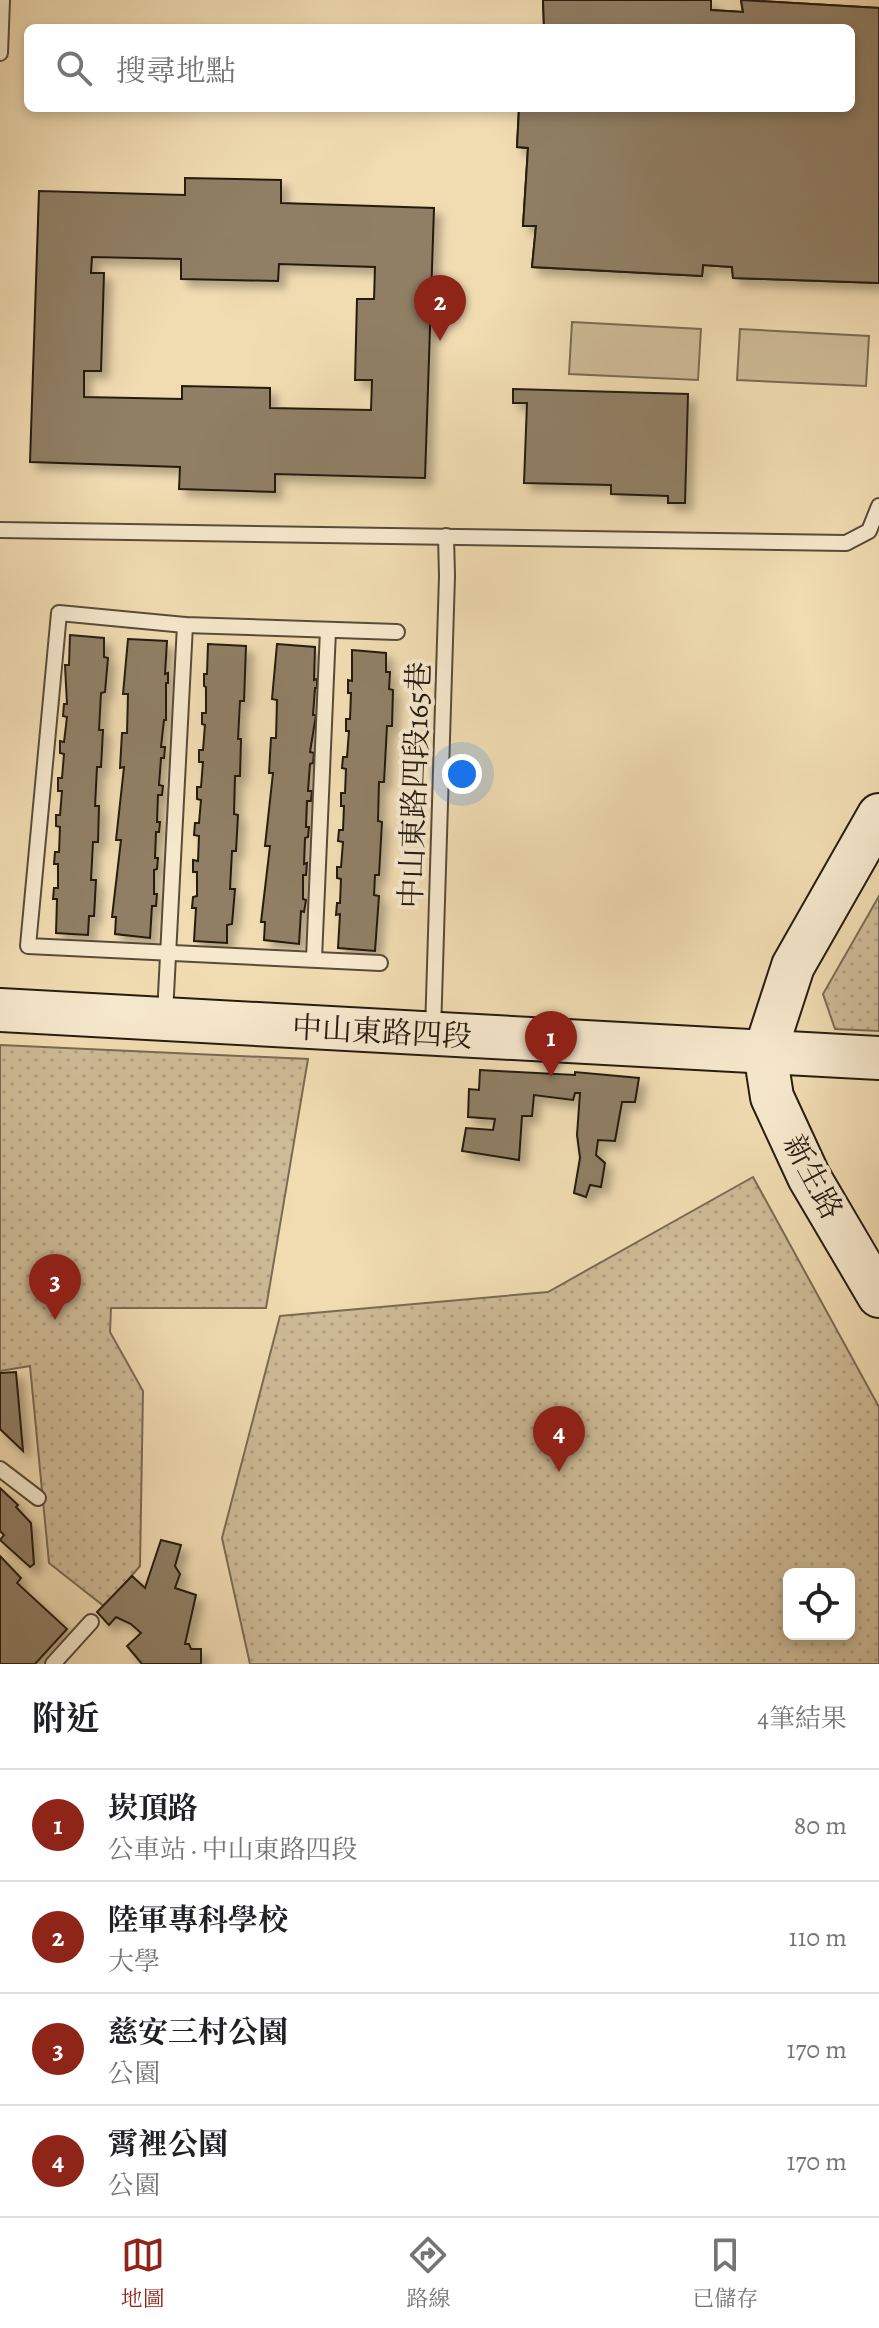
<!DOCTYPE html>
<html lang="zh-TW">
<head>
<meta charset="utf-8">
<style>
	body { margin:0; font-family:Alegreya,"Noto Serif TC",serif; background:#f6f6f6; color:#202124 }
	.controls { position:absolute; right:24px; bottom:24px; display:grid; overflow:hidden; border-radius:12px; box-shadow:0 4px 12px #0003 }
	.controls button { width:72px; height:72px; display:grid; place-items:center; padding:0; border:0; border-bottom:2px solid #e0e0e0; background:#fff; color:#202124; font:40px sans-serif }
	.you { position:absolute; left:462px; top:774px; width:28px; height:28px; margin:-20px; border:6px solid #fff; border-radius:50%; background:#1a73e8; box-shadow:0 0 0 12px #1a73e833 }
	.badge { display:grid; place-items:center; width:52px; height:52px; border-radius:50%; background:#8f2418; color:#fff; font-size:26px; font-weight:700 }
	.pin { position:absolute; translate:-50% -66px; filter:drop-shadow(0 2px 4px #0008) }
	.pin::after { content:''; position:absolute; top:42px; width:28px; height:24px; background:inherit; clip-path:polygon(0 0,100% 0,50% 100%) }
	.list { margin:0; padding:0; list-style:none }
	h2 { display:flex; justify-content:space-between; align-items:center; height:104px; margin:0; padding:0 32px; font-size:34px }
	h2 small { font-size:26px; font-weight:400; color:#757577 }
	.list li { display:grid; grid-template-columns:52px 1fr auto; gap:24px; align-items:center; box-sizing:border-box; height:112px; padding:0 32px; border-top:2px solid #e0e0e0 }
	.list b { display:block; font-size:30px; white-space:nowrap }
	.list p { margin:0; font-size:26px; white-space:nowrap; color:#757577 }
	.list em { font-size:26px; font-style:normal; color:#757577 }
	.icon { flex:none; width:44px; height:44px; fill:none; stroke:currentColor; stroke-width:2; stroke-linecap:round; stroke-linejoin:round }
	.map { position:relative; flex:none; width:879px; height:1664px; overflow:hidden }
	.search { position:absolute; background:#fff; box-shadow:0 4px 12px #0003; left:24px; right:24px; top:24px; height:88px; display:flex; align-items:center; gap:20px; box-sizing:border-box; padding:0 28px; border-radius:12px; color:#757577; font-size:30px }
	.sheet { height:552px; background:#fff }
	nav { display:flex; justify-content:space-around; align-items:center; box-sizing:border-box; height:112px; border-top:2px solid #e0e0e0; background:#fff; font-size:22px; color:#757577 }
	nav a { display:grid; justify-items:center; gap:4px }
	nav .on { color:#8f2418 }
	.map>svg:first-child { display:block }
	.grass { fill:url(#grass-dots); stroke:#7a6b54; stroke-width:2; fill-rule:evenodd }
	.garden { fill:#cebb97; stroke:#7a6b54; stroke-width:2 }
	.building { fill:#907f65; stroke:#261b11; stroke-width:2; fill-rule:evenodd; filter:url(#shadow) }
	.lines { fill:none; stroke-linecap:round; stroke-linejoin:round }
	.lane-casing { stroke:#594b39; stroke-width:18 }
	.secondary-casing { stroke:#261b11; stroke-width:46 }
	.lane { stroke:#f6e8cd; stroke-width:14 }
	.secondary { stroke:#f6e8cd; stroke-width:42 }
	.labels { text-anchor:middle; stroke-width:8; stroke-linejoin:round; paint-order:stroke }
	.street-label { font-size:30px; fill:#261b11; stroke:#f6e8cd }
</style>
</head>
<body>
<div class="map">
<svg width="879" height="1664" viewBox="0 0 879 1664">
	<defs>
		<pattern id="grass-dots" width="8" height="8" patternUnits="userSpaceOnUse" patternTransform="scale(2)"><rect width="8" height="8" fill="#cebb97"/><path d="M2 2h.1M6 6h.1" fill="none" stroke="#b1a081" stroke-width="1.8" stroke-linecap="round"/></pattern>
		<filter id="shadow"><feDropShadow dx="7" dy="7" stdDeviation="4" flood-color="#0004"/></filter>
	</defs>
	<rect width="100%" height="100%" fill="#f1dcb2"/>
	<filter id="stains"><feTurbulence type="fractalNoise" baseFrequency=".0025" numOctaves="4"/><feColorMatrix values="0 0 0 0 .2 0 0 0 0 .09 0 0 0 0 .02 0 0 0 .5 -.17"/></filter>
	<radialGradient id="worn" r=".72"><stop offset=".6" stop-color="#630" stop-opacity="0"/><stop offset="1" stop-color="#630" stop-opacity=".3"/></radialGradient>
	<g class="grass">
		<polygon points="879,896 879,1031 835,1029 823,994"/>
		<polygon points="0,1045 308,1059 266,1308 111,1308 110,1332 143,1391 140,1566 105,1607 49,1563 30,1366 0,1371"/>
		<path d="M753 1177 879 1407V1664H250L222 1538 280 1316 548 1292ZM849 1574V1634H789V1574Z"/>
	</g>
	<g class="garden">
		<polygon points="572,322 701,329 698,380 569,374"/>
		<polygon points="740,329 869,336 866,386 737,380"/>
	</g>
	<g class="building">
		<polygon points="543,0 711,0 711,10 743,12 741,0 879,8 879,283 733,278 732,267 703,265 702,276 532,267 536,226 523,226 528,148 517,147 519,108 628,108 626,185 593,181 591,204 855,215 854,191 822,190 822,157 832,157 833,125 824,127 825,108 851,108 851,96 857,96 855,72 851,72 851,28 544,28"/>
		<polygon points="543,0 711,0 711,10 743,12 741,0 879,8 879,283 733,278 732,267 703,265 702,276 532,267 536,226 523,226 528,148 517,147 519,108 851,108 851,28 544,28"/>
		<path d="M185 178 281 180V203L434 208 425 478 275 474V492L179 489 180 467 30 462 39 191 185 195ZM92 257 181 259V279L278 281 279 264 375 267 374 299H357L355 380H372L371 410 270 408V388L182 386V399L84 397V371H101L104 273H91Z"/>
		<polygon points="513,389 688,394 685,503 668,503 668,496 611,494 611,485 524,483 527,403 513,403"/>
		<polygon points="70,635 104,638 104,657 108,658 105,692 101,693 99,730 103,730 101,767 97,767 95,806 99,806 98,842 93,842 91,880 96,880 94,916 89,916 88,935 56,933 57,899 53,899 54,888 58,888 58,864 54,864 55,852 59,852 60,827 56,826 56,815 60,815 62,791 58,791 58,778 62,778 64,754 60,753 60,741 64,742 67,717 63,716 64,704 67,704 65,665 69,665"/>
		<polygon points="128,639 167,641 165,674 168,673 168,683 166,683 166,720 164,720 161,747 165,747 164,758 161,758 159,785 163,786 162,795 158,795 157,822 160,822 159,832 156,832 155,858 158,858 157,869 154,870 154,894 157,894 156,906 152,906 150,938 115,934 116,917 112,917 121,840 116,840 124,767 120,768 122,733 127,733 128,694 123,694"/>
		<polygon points="208,644 246,646 244,701 240,701 238,739 241,739 240,776 235,776 234,814 238,815 236,851 232,851 230,889 235,889 232,924 227,925 227,943 194,941 196,908 192,908 193,897 197,896 197,872 193,872 193,860 198,861 199,836 194,835 195,823 199,823 201,800 197,799 197,787 201,787 203,762 199,762 199,750 203,750 205,725 202,724 202,713 206,713 206,687 204,686 204,674 207,674"/>
		<polygon points="277,644 315,647 314,680 317,679 317,688 315,688 313,715 316,715 310,752 314,753 313,763 310,764 308,791 312,791 311,801 307,801 306,827 309,827 308,837 305,838 304,864 307,863 306,875 303,875 303,899 306,900 304,912 301,911 299,944 264,940 265,922 261,922 270,846 265,846 273,773 269,773 271,738 276,738 277,700 272,699"/>
		<polygon points="352,650 386,653 386,672 390,672 389,689 393,690 392,726 387,726 384,782 379,782 378,821 382,822 379,875 375,875 374,895 379,896 375,951 338,948 340,914 336,915 337,903 340,903 341,879 337,878 337,867 341,867 343,842 338,841 339,830 343,830 344,806 341,806 341,793 345,793 346,769 342,768 343,757 347,757 349,731 346,731 346,719 350,719 351,693 348,693 348,680 352,681"/>
		<polygon points="480,1070 575,1075 575,1072 639,1078 635,1102 622,1102 615,1141 598,1140 596,1155 605,1163 601,1187 590,1185 586,1197 574,1193 580,1158 577,1135 580,1093 575,1093 573,1100 534,1095 532,1116 522,1116 519,1160 462,1151 466,1128 493,1130 495,1119 468,1117 469,1089 479,1090"/>
		<polygon points="16,1372 23,1451 0,1429 0,1373"/>
		<polygon points="0,1488 18,1505 16,1507 31,1523 34,1564 30,1567 0,1540 4,1535 0,1531"/>
		<polygon points="161,1540 181,1545 175,1566 180,1574 175,1588 196,1595 185,1644 189,1644 191,1649 201,1649 201,1664 142,1664 127,1646 141,1633 131,1624 116,1617 109,1625 97,1612 132,1576 145,1588"/>
		<polygon points="0,1556 21,1578 17,1583 67,1629 35,1664 0,1664"/>
	</g>
	<g class="lines">
		<defs>
			<g id="lane">
				<polyline points="0,53 2,0"/>
				<polyline points="0,530 846,543 869,531 879,506"/>
				<polyline points="314,959 328,630"/>
				<polyline points="380,963 28,946 59,613 185,625 397,632"/>
				<polyline points="165,1014 185,625"/>
				<polyline points="433,1031 447,576 446,536"/>
				<polyline points="0,1469 38,1498"/>
				<polyline points="53,1664 91,1622"/>
			</g>
			<g id="secondary">
				<polyline points="879,815 793,966 765,1052 772,1097 809,1177 879,1296"/>
				<polyline points="0,1010 879,1058"/>
			</g>
		</defs>
		<use href="#lane" class="lane-casing"/>
		<use href="#secondary" class="secondary-casing"/>
		<use href="#lane" class="lane"/>
		<use href="#secondary" class="secondary"/>
	</g>
	<g class="labels">
		<g class="street-label">
			<text transform="translate(415 785) rotate(-88)" y="10">中山東路四段165巷</text>
			<text transform="translate(382 1032) rotate(3)" y="10">中山東路四段</text>
			<text transform="translate(813 1177) rotate(62)" y="10">新生路</text>
		</g>
	</g>
	<rect width="100%" height="100%" filter="url(#stains)"/>
	<rect width="100%" height="100%" fill="url(#worn)"/>
</svg>
<div class="controls">
<button><svg class="icon" aria-label="locate" viewBox="0 0 24 24"><circle cx="12" cy="12" r="6"/><path d="M12 2v4M12 18v4M2 12h4M18 12h4"/></svg></button>
</div>
<div class="you"></div>
<div class="pin badge" style="left:551px;top:1077px">1</div>
<div class="pin badge" style="left:440px;top:341px">2</div>
<div class="pin badge" style="left:55px;top:1320px">3</div>
<div class="pin badge" style="left:559px;top:1472px">4</div>
<div class="search"><svg class="icon" aria-label="search" viewBox="0 0 24 24"><circle cx="10" cy="10" r="6"/><path d="M15 15l6 6"/></svg>搜尋地點</div>
</div>
<section class="sheet">
<h2>附近<small>4筆結果</small></h2>
<ul class="list">
<li><span class="badge">1</span><div><b>崁頂路</b><p>公車站 · 中山東路四段</p></div><em>80 m</em></li>
<li><span class="badge">2</span><div><b>陸軍專科學校</b><p>大學</p></div><em>110 m</em></li>
<li><span class="badge">3</span><div><b>慈安三村公園</b><p>公園</p></div><em>170 m</em></li>
<li><span class="badge">4</span><div><b>霄裡公園</b><p>公園</p></div><em>170 m</em></li>
</ul>
</section>
<nav>
<a class="on"><svg class="icon" aria-label="map" viewBox="0 0 24 24"><path d="M3 6l6-2 6 2 6-2v14l-6 2-6-2-6 2zM9 4v14M15 6v14"/></svg>地圖</a>
<a><svg class="icon" aria-label="directions" viewBox="0 0 24 24"><path d="M12 3l9 9-9 9-9-9zM9 14v-3h6M13 9l2 2-2 2"/></svg>路線</a>
<a><svg class="icon" aria-label="saved" viewBox="0 0 24 24"><path d="M7 4h10v16l-5-4-5 4z"/></svg>已儲存</a>
</nav>
</body>
</html>
